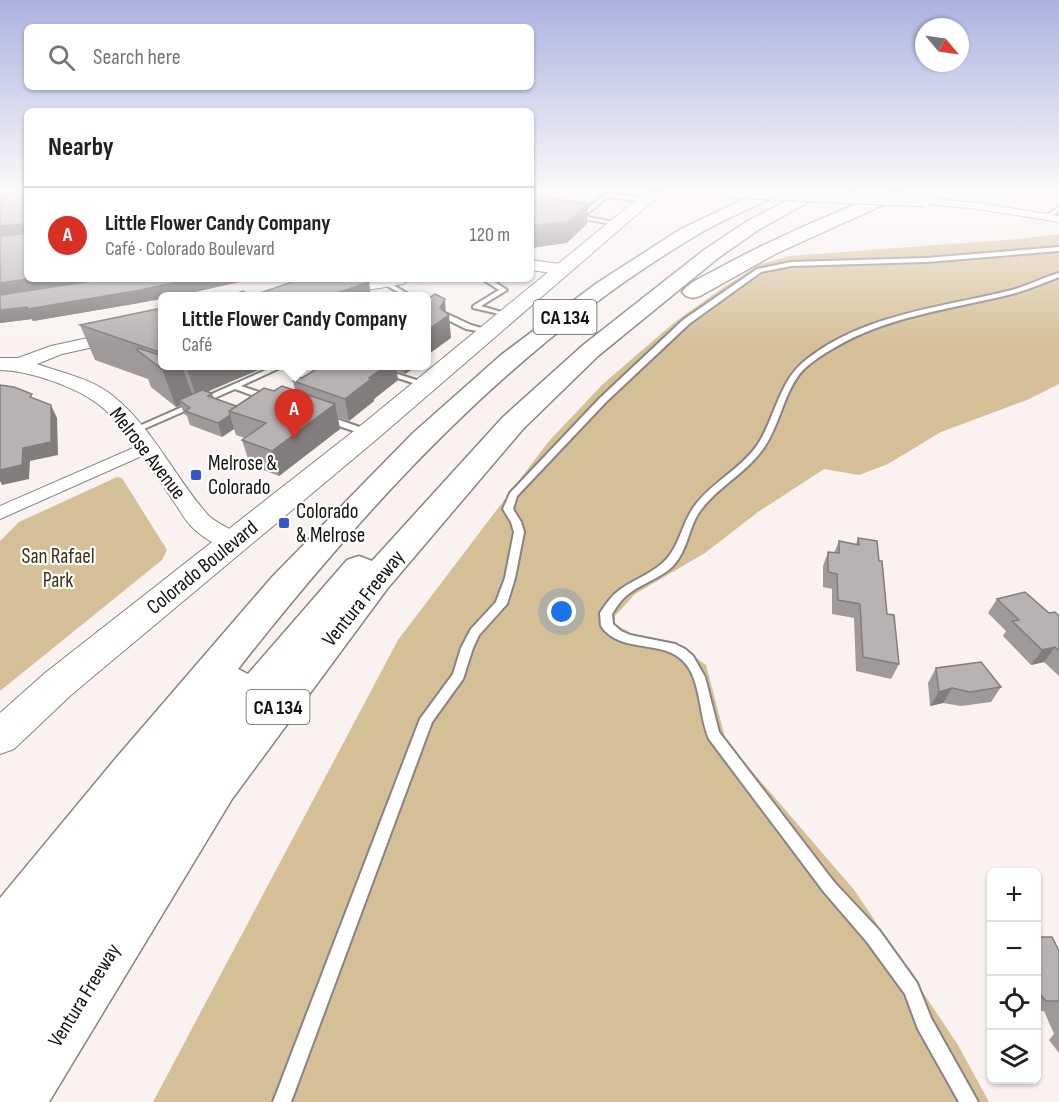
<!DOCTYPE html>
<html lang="en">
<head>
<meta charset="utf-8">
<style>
	body { margin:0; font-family:"Sofia Sans Condensed",sans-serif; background:#f2f2f2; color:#202124 }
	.controls { position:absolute; right:18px; bottom:18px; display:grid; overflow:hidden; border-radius:9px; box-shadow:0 2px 4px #0004 }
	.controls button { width:54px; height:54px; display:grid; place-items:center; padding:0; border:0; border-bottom:2px solid #e0e0e0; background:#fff; color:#202124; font:30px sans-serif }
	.compass { position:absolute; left:915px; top:18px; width:54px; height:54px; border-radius:50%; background:#fff; box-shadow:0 2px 4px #0004; rotate:119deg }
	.you { position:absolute; left:562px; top:612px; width:21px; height:21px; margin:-15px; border:4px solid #fff; border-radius:50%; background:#1a73e8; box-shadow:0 0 0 9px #1a73e833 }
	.badge { display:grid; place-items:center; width:39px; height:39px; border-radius:50%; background:#d93025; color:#fff; font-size:20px; font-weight:700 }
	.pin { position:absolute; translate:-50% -50px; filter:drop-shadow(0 2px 3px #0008) }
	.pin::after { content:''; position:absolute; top:32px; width:21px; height:18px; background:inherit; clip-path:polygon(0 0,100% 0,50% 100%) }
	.popup { position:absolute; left:158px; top:292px; width:273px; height:78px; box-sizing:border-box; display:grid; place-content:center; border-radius:9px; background:#fff; filter:drop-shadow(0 2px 4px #0005); font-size:20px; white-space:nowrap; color:#757577 }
	.popup b { font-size:22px; color:#202124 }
	.popup::after { content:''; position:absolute; left:50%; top:100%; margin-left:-12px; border:12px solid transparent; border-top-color:#fff }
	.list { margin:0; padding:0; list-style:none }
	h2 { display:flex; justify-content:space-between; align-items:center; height:78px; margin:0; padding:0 24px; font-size:26px }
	h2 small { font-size:20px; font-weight:400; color:#757577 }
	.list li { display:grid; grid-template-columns:39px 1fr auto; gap:18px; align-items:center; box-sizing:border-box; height:96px; padding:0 24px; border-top:2px solid #e0e0e0 }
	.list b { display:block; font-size:22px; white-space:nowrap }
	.list p { margin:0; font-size:20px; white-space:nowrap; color:#757577 }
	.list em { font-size:20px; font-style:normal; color:#757577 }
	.icon { flex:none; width:33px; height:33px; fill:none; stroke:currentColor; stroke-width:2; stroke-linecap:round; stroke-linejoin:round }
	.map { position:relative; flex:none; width:1059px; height:1102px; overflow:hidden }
	.search { position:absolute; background:#fff; box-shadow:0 2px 4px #0004; left:24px; top:24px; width:510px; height:66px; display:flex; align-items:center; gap:15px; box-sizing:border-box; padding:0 21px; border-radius:9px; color:#757577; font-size:22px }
	.panel { position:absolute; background:#fff; box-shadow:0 2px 4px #0004; left:24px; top:108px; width:510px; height:174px; border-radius:9px }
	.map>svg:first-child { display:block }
	.green { fill:#d5bf97 }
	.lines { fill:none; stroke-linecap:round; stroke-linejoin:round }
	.service-casing { stroke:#898382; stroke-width:4 }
	.minor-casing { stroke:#898382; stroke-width:2 }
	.tertiary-casing { stroke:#898382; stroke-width:2 }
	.primary-casing { stroke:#898382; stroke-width:2 }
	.motorway-casing { stroke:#898382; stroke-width:3 }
	.service { fill:#fff; fill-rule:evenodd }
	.minor { fill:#fff; fill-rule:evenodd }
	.tertiary { fill:#fff; fill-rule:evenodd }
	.primary { fill:#fff; fill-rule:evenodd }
	.motorway { fill:#fff; fill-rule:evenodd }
	.minor-bridge-casing { stroke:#898382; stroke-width:13; stroke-linecap:butt }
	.minor-bridge { stroke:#fff; stroke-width:11 }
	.wall { fill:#9f999a }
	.shaded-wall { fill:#827d7d }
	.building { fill:#b9b2b3; stroke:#827d7d; stroke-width:1.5 }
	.poi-dot { fill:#3956c8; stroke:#fff; stroke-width:2 }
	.labels { text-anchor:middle; stroke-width:4.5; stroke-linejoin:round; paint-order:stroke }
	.shield { fill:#fff; stroke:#5b5a59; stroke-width:1.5 }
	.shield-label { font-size:20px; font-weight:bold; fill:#151312 }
	.street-label { font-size:21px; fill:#151312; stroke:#fff }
	.poi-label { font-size:21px; fill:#151312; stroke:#fff; text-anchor:start }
	.park-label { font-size:21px; fill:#403113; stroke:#fff }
</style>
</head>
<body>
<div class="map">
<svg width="1059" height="1102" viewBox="0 0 1059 1102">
	<rect width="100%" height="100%" fill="#f9f2f1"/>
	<g class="green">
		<polygon points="1059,234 1059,384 1027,400 941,432 888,464 859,475 824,469 758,512 705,553 635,594 615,616 615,624 636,636 679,646 706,665 726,741 855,891 958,1045 989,1102 153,1102 398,640 549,441 603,384 676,321 724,287 759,265 789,256 1019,239"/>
		<polygon points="117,477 122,478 167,550 162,560 0,691 0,541 19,522"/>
	</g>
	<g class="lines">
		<defs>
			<g id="service">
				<polygon points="607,193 644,198 647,200 644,202 608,197 584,216 618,223 618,225 578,218 578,216"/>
				<polygon points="1059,207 1059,211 1049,218 1045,218 1045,216"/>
				<polygon points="1059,247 1059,251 926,262 791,266 761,272 689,324 606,402 517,496 513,509 521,522 524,532 515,578 507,604 479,635 473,648 463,679 432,722 291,1102 273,1102 420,719 453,674 461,648 471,629 496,602 505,578 514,532 511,522 503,509 510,493 600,398 683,320 757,269 791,262 926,258"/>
				<path d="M1059 273V277C1043 283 1028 290 1012 294 952 309 887 316 834 348 823 354 813 361 804 369 784 390 781 422 765 446 748 473 716 487 698 514 688 531 687 552 672 567 659 579 640 584 626 596 620 601 616 608 612 614L613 624 621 631 630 635 675 644 685 649 693 656 705 677 719 732 834 882 879 930 917 983 931 1018 978 1102H959L918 1029 905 994 867 942 824 892 709 739C699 716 701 681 685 663 664 638 621 655 601 626L600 613C606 604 612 595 621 589 636 578 657 572 669 556 681 541 683 520 696 504 714 481 742 468 758 444 776 416 779 380 807 359 863 315 941 307 1008 291 1025 287 1042 278 1059 273Z"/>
				<polygon points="482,279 490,279 507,290 481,306 508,314 508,316 473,308 473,306 499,290"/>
				<polygon points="382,281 386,281 412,296 405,296 382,283"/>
				<polygon points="426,304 471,325 492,331 488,333 466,329 426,309"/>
				<polygon points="275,366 284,366 241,386 271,396 271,400 265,400 235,389 137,432 131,432 130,430"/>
				<polygon points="361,366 372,366 429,384 425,386 422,386"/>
				<polygon points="328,416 371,431 372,433 371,435 365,435 325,421 325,417"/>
			</g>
			<g id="minor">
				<polygon points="925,198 978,203 1059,216 1059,222 978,209 921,203 920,201"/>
				<polygon points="147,442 155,447 153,451 0,519 0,506"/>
			</g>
			<g id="tertiary">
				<polygon points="531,260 560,264 568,269 560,274 531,270"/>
				<polygon points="376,279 411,279 403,284 332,296 299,296 307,291"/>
				<path d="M162 322V332L62 354 37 364C62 373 93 379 113 396 153 428 175 478 208 515 219 526 236 529 245 542L241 548C225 553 205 539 193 528 185 521 180 510 174 502 153 472 126 425 98 404 76 387 28 370 0 370V358H18L51 346Z"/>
			</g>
			<polygon id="primary" points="646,192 663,192 377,439 71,695 14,749 0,754 0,713 45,673 359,427"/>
			<g id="motorway">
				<path d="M759 192H780L778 195C750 209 719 221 692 238 513 345 366 506 238 669L248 674 347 560 359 556 372 561 503 417 582 346 704 250 746 222 803 192H823L821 195 758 230 718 258 598 356 523 429 387 589 232 799 49 1102H0V898L116 758 272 577 413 433 501 355 597 283 681 229Z"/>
				<path d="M885 192H907L905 195 775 254 700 296 693 298 686 296 682 292C690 281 709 274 721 267 774 238 830 215 885 192Z"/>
			</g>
		</defs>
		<use href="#service" class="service-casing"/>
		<use href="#minor" class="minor-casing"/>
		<use href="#tertiary" class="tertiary-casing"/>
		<use href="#primary" class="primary-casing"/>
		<use href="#motorway" class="motorway-casing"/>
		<use href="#service" class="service"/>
		<use href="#minor" class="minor"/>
		<use href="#tertiary" class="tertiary"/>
		<use href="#primary" class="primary"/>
		<use href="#motorway" class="motorway"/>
		<defs>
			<polyline id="minor-bridge" points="727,192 925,201"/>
		</defs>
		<use href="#minor-bridge" class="minor-bridge-casing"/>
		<use href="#minor-bridge" class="minor-bridge"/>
	</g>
	<g class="wall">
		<polygon points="0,192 27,192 27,279 253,279 172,297 162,297 139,303 33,321 32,319 0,323"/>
		<polygon points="162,308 162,366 268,366 207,392 212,393 214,398 236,406 274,391 295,390 293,381 302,378 328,366 417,366 405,374 396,371 398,380 374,399 374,401 349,421 338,417 340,429 279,476 250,465 242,440 245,438 236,435 234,429 222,437 190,425 187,416 184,414 181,405 176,407 151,387 148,379 95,360 80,325"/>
		<polygon points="858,538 879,561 887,614 899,664 891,679 856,671 854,618 832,614 832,589 823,587 823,566 828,552 834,553 839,541 856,544"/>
		<polygon points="997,599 1059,616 1059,676 1044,662 1031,665 1003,636 1006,631 988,613"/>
		<polygon points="936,668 1001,687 991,702 961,706 943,703 930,706 928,683"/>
		<polygon points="1036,937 1059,951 1059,1053 1049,1040 1054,1034 1044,1011 1036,1011"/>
	</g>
	<g class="shaded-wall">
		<polygon points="588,204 587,224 567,243 531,248 531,226"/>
		<polygon points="22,224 27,235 0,238 0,226"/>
		<polygon points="27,279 109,279 0,296 0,283"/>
		<polygon points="193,279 253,279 172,297 162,297 162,299 139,303 33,321 32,319 0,323 0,310"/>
		<polygon points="369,282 371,297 325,297"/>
		<polygon points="445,299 446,317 449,315 451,338 426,356 426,331 440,308"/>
		<polygon points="172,366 182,366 194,399 179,400 181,405 176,407 162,369"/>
		<polygon points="186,366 268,366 196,396"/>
		<polygon points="386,366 396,366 398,380 374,399 374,401 349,421 345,399 369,378"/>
		<polygon points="404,366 417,366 405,374"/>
		<polygon points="335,404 340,429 279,476 272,451"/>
		<polygon points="51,405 57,418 58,455 30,461 29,479 2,485 0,481 0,470 23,448"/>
		<polygon points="230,415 234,429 222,437 218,423"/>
		<polygon points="1055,647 1044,662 1031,665 1042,650"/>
		<polygon points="952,688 943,703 930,706 939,692"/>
	</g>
	<g class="building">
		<polygon points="24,192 27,192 27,279 0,283 0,236 22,234 24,232 22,224 0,226 0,194 23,193"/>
		<polygon points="540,196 588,204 568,222 531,226 531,201 534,201"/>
		<polygon points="105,279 193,279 135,291 27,309 27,307 0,310 0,295"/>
		<polygon points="301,279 364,279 369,282 325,297 227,297 243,291 251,296"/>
		<polygon points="435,294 445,299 440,308 449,315 426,331 426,300"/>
		<polygon points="162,308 162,353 80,325"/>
		<polygon points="138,348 162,356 162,366 172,366 162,369 137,350"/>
		<polygon points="321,366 386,366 369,378 371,379 345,399 293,381 299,377 302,378"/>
		<polygon points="0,385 14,387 32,394 30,397 51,405 51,442 23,448 22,465 0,470"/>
		<polygon points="282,386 335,404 272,451 242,440 266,423 229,411 264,388 274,391"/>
		<polygon points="202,390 212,393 208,396 236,406 229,411 230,415 218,423 185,411 190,408 179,400"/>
		<polygon points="858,538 877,541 879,561 882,561 887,614 894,615 899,664 863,657 860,604 838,600 837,574 828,572 828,552 839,553 839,541 859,545"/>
		<polygon points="1025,592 1049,613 1055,612 1059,616 1059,651 1055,647 1042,650 1012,621 1019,620 997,599"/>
		<polygon points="981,662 1001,687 970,692 952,688 939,692 936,668"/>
		<polygon points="1036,937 1052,937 1059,951 1059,1001 1046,1001 1040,994 1036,985"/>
	</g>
	<linearGradient id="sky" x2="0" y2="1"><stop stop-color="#abb2e1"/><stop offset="0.55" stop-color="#fcf9f9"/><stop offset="1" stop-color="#fcf9f9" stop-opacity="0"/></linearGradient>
	<rect width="1059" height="346" fill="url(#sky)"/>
	<g class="poi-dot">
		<rect x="190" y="469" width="12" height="12" rx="3"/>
		<rect x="278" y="517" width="12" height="12" rx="3"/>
	</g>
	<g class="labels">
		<g class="shield">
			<rect x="533.5" y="300" width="63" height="34" rx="4.5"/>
			<rect x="246.5" y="690" width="63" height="34" rx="4.5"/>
		</g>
		<g class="shield-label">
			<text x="565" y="324">CA 134</text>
			<text x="278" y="714">CA 134</text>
		</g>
		<g class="street-label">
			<text transform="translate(148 453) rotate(52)" y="7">Melrose Avenue</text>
			<text transform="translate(202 567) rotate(-39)" y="7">Colorado Boulevard</text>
			<text transform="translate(363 598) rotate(-51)" y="7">Ventura Freeway</text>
			<text transform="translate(84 995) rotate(-58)" y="7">Ventura Freeway</text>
		</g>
		<g class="poi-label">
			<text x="208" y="470">Melrose &amp;<tspan x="208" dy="24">Colorado</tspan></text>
			<text x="296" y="518">Colorado<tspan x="296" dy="24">&amp; Melrose</tspan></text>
		</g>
		<g class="park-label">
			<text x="58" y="563">San Rafael<tspan x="58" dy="24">Park</tspan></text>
		</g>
	</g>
</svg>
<div class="controls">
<button>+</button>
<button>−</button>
<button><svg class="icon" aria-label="locate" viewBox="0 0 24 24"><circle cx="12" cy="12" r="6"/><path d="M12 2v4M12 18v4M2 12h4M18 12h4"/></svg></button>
<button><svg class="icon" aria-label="layers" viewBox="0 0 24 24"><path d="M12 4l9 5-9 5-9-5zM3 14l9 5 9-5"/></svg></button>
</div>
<svg class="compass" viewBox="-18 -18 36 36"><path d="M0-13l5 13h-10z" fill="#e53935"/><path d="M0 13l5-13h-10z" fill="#757577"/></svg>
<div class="you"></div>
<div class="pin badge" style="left:294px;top:439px">A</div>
<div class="popup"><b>Little Flower Candy Company</b>Café</div>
<div class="search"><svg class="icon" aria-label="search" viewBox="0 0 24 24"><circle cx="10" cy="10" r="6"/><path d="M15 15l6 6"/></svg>Search here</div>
<section class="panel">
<h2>Nearby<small></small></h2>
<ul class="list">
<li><span class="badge">A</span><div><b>Little Flower Candy Company</b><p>Café · Colorado Boulevard</p></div><em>120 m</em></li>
</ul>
</section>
</div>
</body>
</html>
